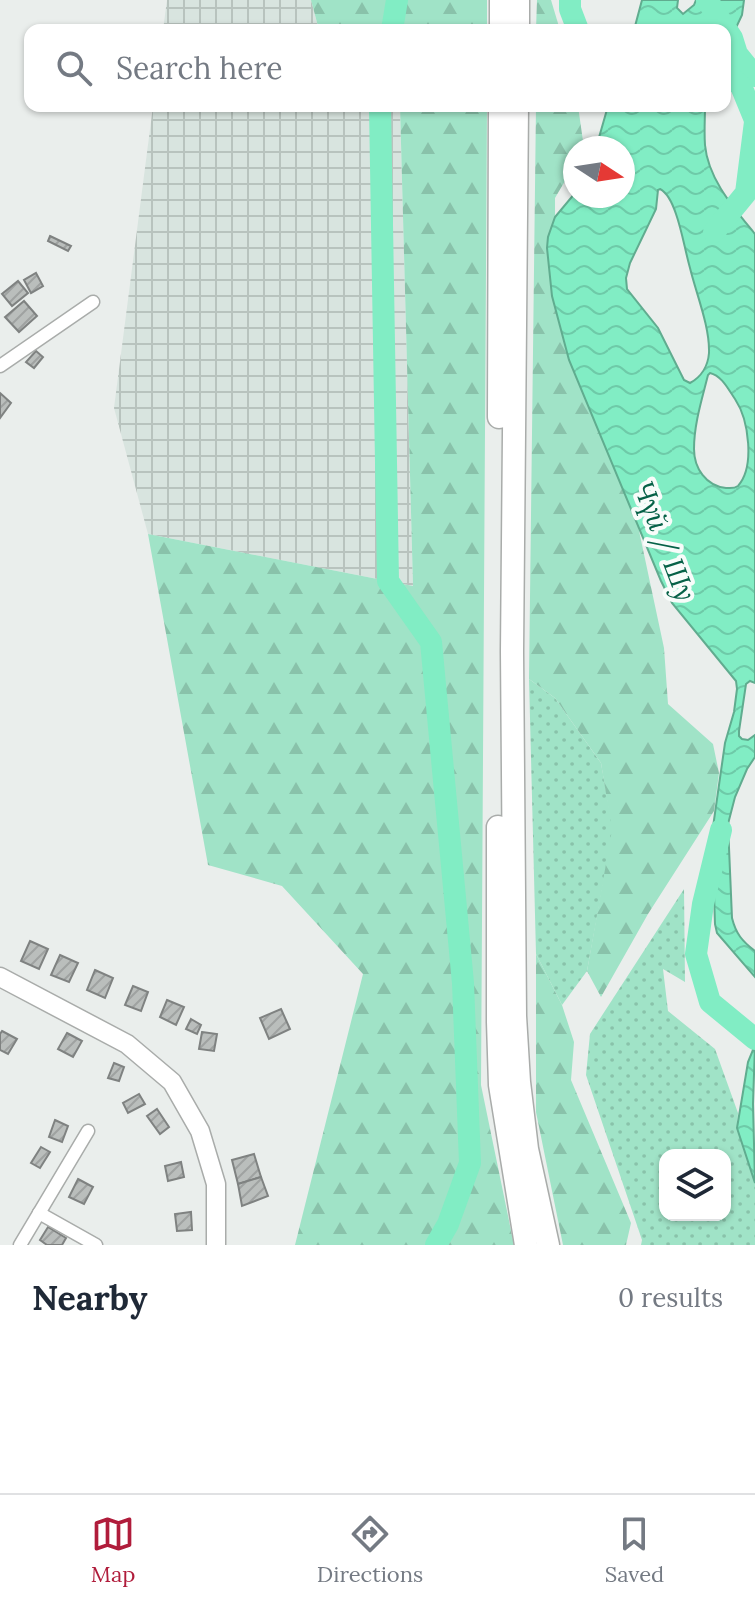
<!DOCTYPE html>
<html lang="en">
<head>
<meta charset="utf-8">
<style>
	body { margin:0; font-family:Lora,serif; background:#f2f2f3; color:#1f2937 }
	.controls { position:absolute; right:24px; bottom:24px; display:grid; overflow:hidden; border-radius:16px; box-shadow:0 2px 6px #0004 }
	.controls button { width:72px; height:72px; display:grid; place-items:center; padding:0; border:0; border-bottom:2px solid #e0e1e3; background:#fff; color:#1f2937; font:40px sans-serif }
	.compass { position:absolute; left:563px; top:136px; width:72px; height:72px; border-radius:50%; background:#fff; box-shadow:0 2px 6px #0004; rotate:102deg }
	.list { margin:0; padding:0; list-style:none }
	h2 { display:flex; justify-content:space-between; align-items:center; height:104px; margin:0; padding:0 32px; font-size:34px }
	h2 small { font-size:26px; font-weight:400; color:#747a83 }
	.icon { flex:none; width:44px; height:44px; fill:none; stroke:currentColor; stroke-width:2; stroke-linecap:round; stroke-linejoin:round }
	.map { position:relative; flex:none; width:755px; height:1245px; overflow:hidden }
	.search { position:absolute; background:#fff; box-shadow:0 2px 6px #0004; left:24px; right:24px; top:24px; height:88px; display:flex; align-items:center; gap:20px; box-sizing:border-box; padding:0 28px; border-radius:16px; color:#747a83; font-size:30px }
	.sheet { height:248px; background:#fff }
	nav { display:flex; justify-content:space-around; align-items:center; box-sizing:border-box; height:112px; border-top:2px solid #e0e1e3; background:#fff; font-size:22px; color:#747a83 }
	nav a { display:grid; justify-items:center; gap:4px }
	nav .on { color:#b01c3b }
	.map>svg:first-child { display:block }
	.industrial { fill:url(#industrial-grid) }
	.grass { fill:url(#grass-dots); fill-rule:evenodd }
	.forest { fill:url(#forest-firs) }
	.water { fill:url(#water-waves); stroke:#60ac8f; stroke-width:2; fill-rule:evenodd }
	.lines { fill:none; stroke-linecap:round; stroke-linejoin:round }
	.river { stroke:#81edc4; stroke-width:22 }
	.building { fill:url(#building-hatch); stroke:#7f8281; stroke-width:2 }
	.street-casing { stroke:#a9acaa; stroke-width:15 }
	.secondary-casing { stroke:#a9acaa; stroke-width:21 }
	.highway-casing { stroke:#a9acaa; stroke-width:25 }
	.street { stroke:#fff; stroke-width:12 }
	.secondary { stroke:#fff; stroke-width:18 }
	.highway { stroke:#fff; stroke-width:22 }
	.labels { text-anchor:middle; stroke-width:8; stroke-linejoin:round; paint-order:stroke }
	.water-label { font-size:28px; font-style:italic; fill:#066147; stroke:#f8fcfa }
</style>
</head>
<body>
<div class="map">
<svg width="755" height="1245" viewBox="0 0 755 1245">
	<defs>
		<pattern id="industrial-grid" width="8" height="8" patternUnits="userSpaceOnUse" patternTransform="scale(2)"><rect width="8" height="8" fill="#d8e4df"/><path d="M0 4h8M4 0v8" fill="none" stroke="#b8c3be"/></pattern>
		<pattern id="grass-dots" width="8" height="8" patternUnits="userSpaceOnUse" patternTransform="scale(2)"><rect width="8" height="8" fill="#a0e3c7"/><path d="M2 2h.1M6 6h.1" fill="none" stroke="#89c2aa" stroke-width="1.8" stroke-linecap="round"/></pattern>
		<pattern id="forest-firs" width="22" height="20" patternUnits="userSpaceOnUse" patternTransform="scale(2)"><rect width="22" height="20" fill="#a0e3c7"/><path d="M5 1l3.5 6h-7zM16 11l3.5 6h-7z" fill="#89c2aa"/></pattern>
		<pattern id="water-waves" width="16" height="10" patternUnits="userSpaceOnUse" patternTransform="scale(2)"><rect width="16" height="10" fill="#81edc4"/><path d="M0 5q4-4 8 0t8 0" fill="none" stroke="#6ecaa8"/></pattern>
		<pattern id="building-hatch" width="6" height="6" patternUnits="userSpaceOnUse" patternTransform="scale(2)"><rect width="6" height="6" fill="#babebc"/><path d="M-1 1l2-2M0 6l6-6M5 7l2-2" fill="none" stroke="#9fa2a1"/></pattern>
	</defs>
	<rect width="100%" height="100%" fill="#eaeeec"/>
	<g class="industrial">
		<polygon points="167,0 311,0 319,30 163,30"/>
		<polygon points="153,106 400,106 413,586 148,534 114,408"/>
	</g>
	<g class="grass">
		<polygon points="529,679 555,698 601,763 613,830 587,971 562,1005 536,954"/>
		<path d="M684 889 685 982 663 969 668 1011 715 1049 738 1113 737 1128 755 1183V1245H641L642 1240 586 1075 590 1034ZM665 1155H725V1215H665Z"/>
	</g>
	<g class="forest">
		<polygon points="311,0 487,0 487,30 319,30"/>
		<polygon points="537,0 551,0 560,30 536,30"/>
		<polygon points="400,106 487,106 481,1085 514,1245 295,1245 363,974 282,886 208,865 148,534 413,586"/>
		<polygon points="536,106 578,106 584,148 575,148 575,164 555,198 555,217 548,237 547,248 552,296 569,360 638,526 664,648 668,704 713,744 719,773 714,811 648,914 601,997 587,971 612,830 601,763 555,698 529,679"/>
		<polygon points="536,954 562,1005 574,1042 571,1080 631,1223 626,1245 563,1245 536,1112"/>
	</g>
	<g class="water">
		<polygon points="642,0 678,0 677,8 683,14 694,5 696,0 744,0 742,15 725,51 725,30 634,30"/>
		<path d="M608 106H705C705 119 704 132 705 145 708 179 734 208 755 234V683L750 681 746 684 739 731V736L742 739 748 740 755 735V757L747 769 735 797 728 824 732 918C736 934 742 941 755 951V977L717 933 715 924 712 834 725 743 734 712 737 689 736 681 672 603 661 581 569 360 552 296 547 248 548 237 555 217 575 193V196H623V148H596ZM660 189C668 193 673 205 676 214 682 231 685 250 690 268 696 293 710 327 709 353 708 366 701 377 690 383L684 380 658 328 627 289 626 278 630 263 656 209 658 190ZM710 373C722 376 728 389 735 399 749 420 755 467 738 486 734 489 730 488 726 488 706 486 694 468 694 449 694 424 702 399 708 375Z"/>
		<polygon points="755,1045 753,1104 755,1183 737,1128 748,1062"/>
	</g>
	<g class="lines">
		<g class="river">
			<polyline points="570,0 570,9 578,30"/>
			<polyline points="707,0 732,38 737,54 755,76"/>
			<polyline points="392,30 397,0"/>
			<polyline points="725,72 741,86 755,120"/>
			<polyline points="380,106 388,581 431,642 463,983 470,1163 448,1224 436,1245"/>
			<polyline points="714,232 746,193 755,122"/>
			<polyline points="721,830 703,904 696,954 710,1002 755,1039"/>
		</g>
	</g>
	<g class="building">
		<polygon points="50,236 71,246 68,251 48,241"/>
		<polygon points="36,273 43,286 31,293 24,280"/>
		<polygon points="18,281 28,293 12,306 2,294"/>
		<polygon points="24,301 37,316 19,332 5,317"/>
		<polygon points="36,351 43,357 34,368 26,362"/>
		<polygon points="0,393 11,403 0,418"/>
		<polygon points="30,941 48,949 39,969 21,961"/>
		<polygon points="60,955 78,963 69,982 51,975"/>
		<polygon points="95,970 113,978 105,998 87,990"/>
		<polygon points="133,986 148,992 141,1011 125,1005"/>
		<polygon points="167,1000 184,1007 176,1025 160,1017"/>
		<polygon points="281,1009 290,1029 269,1039 260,1018"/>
		<polygon points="191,1019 201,1025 197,1034 186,1029"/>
		<polygon points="2,1031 17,1039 8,1054 0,1050 0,1034"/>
		<polygon points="202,1032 217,1034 214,1051 199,1049"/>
		<polygon points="67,1033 82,1041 73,1057 58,1049"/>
		<polygon points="114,1063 124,1067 119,1081 108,1078"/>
		<polygon points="139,1094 145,1104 128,1113 123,1103"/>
		<polygon points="157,1109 169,1127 160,1134 147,1116"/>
		<polygon points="55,1120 68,1126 62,1142 49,1137"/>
		<polygon points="41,1147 50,1152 40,1168 31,1163"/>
		<polygon points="254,1154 261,1177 238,1184 232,1160"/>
		<polygon points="181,1162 184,1177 168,1181 165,1166"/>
		<polygon points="261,1177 268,1196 242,1206 238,1184"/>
		<polygon points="78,1179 93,1187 84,1204 69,1197"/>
		<polygon points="191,1212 192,1230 177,1231 175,1214"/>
		<polygon points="48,1227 66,1238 62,1245 47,1245 40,1240"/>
	</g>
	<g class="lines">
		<defs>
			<g id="street">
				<polyline points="0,366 93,302"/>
				<polyline points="39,1213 96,1245"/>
				<polyline points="20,1245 88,1131"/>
			</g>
			<polyline id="secondary" points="0,977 127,1044 172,1082 200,1131 216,1184 216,1245"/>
			<g id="highway">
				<polyline points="501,30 501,0"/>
				<polyline points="518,30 518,0"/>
				<polyline points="517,106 512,652 515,1016 519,1082 527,1149 548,1245"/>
				<polyline points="499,417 500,106"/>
				<polyline points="498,827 498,1022 500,1085 526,1245"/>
			</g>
		</defs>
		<use href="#street" class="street-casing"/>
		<use href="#secondary" class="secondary-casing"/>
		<use href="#highway" class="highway-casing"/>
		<use href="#street" class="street"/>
		<use href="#secondary" class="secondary"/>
		<use href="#highway" class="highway"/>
	</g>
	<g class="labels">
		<g class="water-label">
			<text transform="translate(665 541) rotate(69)" y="10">Чүй / Шу</text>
		</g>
	</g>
</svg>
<div class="controls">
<button><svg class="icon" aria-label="layers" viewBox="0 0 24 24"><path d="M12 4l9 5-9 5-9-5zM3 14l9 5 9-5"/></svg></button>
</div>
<svg class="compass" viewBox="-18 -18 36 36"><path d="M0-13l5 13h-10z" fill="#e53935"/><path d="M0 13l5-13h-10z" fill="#747a83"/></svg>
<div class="search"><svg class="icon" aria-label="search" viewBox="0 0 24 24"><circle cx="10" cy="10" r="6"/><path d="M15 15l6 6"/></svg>Search here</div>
</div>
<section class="sheet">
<h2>Nearby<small>0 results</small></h2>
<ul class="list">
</ul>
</section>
<nav>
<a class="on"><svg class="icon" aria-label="map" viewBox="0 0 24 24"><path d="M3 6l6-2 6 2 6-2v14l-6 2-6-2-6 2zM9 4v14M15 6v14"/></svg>Map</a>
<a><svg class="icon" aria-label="directions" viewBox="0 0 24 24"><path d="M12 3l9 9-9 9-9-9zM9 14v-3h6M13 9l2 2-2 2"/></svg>Directions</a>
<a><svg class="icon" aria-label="saved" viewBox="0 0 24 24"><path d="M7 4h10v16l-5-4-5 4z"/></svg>Saved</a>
</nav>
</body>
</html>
